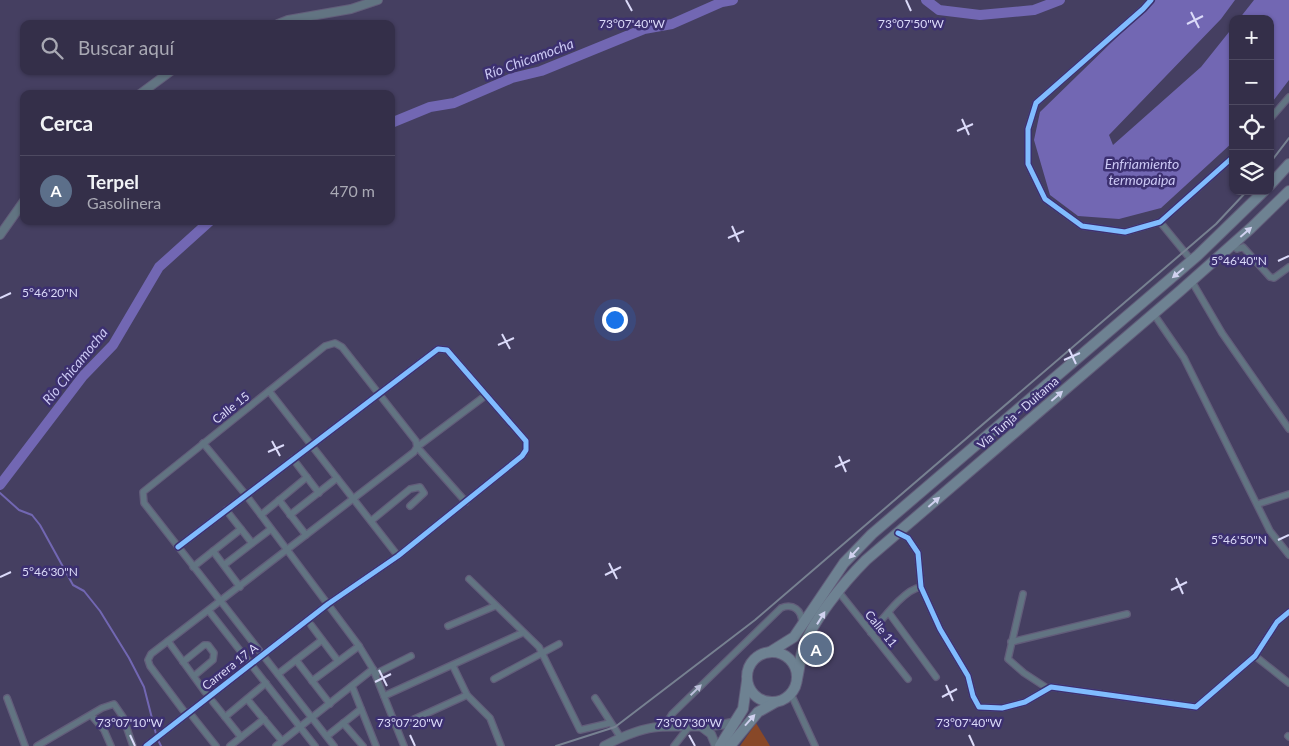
<!DOCTYPE html>
<html lang="es">
<head>
<meta charset="utf-8">
<style>
	body { margin:0; font-family:Lato,sans-serif; background:#3f3b53; color:#f1f3f6 }
	.controls { position:absolute; right:15px; top:15px; display:grid; overflow:hidden; border-radius:10px; box-shadow:0 1px 4px #0004 }
	.controls button { width:45px; height:45px; display:grid; place-items:center; padding:0; border:0; border-bottom:1px solid #4e4a61; background:#342f49; color:#f1f3f6; font:25px sans-serif }
	.you { position:absolute; left:614px; top:319px; width:18px; height:18px; margin:-12px; border:4px solid #fff; border-radius:50%; background:#1a73e8; box-shadow:0 0 0 8px #1a73e833 }
	.badge { display:grid; place-items:center; width:32px; height:32px; border-radius:50%; background:#90b9f0; color:#fff; font-size:16px; font-weight:700 }
	.pin { position:absolute; translate:-50% -50%; border:2px solid #fff; box-shadow:0 1px 5px #0006 }
	.list { margin:0; padding:0; list-style:none }
	h2 { display:flex; justify-content:space-between; align-items:center; height:65px; margin:0; padding:0 20px; font-size:21px }
	h2 small { font-size:16px; font-weight:400; color:#a9a9b4 }
	.list li { display:grid; grid-template-columns:32px 1fr auto; gap:15px; align-items:center; box-sizing:border-box; height:70px; padding:0 20px; border-top:1px solid #4e4a61 }
	.list b { display:block; font-size:19px; white-space:nowrap }
	.list p { margin:0; font-size:16px; white-space:nowrap; color:#a9a9b4 }
	.list em { font-size:16px; font-style:normal; color:#a9a9b4 }
	.icon { flex:none; width:28px; height:28px; fill:none; stroke:currentColor; stroke-width:2; stroke-linecap:round; stroke-linejoin:round }
	.map { position:relative; flex:none; width:1289px; height:746px; overflow:hidden }
	.search { position:absolute; background:#342f49; box-shadow:0 1px 4px #0004; left:20px; top:20px; width:375px; height:55px; display:flex; align-items:center; gap:12px; box-sizing:border-box; padding:0 18px; border-radius:10px; color:#a9a9b4; font-size:19px }
	.panel { position:absolute; background:#342f49; box-shadow:0 1px 4px #0004; left:20px; top:90px; width:375px; height:135px; border-radius:10px }
	.map>svg:first-child { display:block }
	.green { fill:#884828 }
	.water { fill:#7267b3 }
	.lines { fill:none; stroke-linecap:round; stroke-linejoin:round }
	.stream { stroke:#7267b3; stroke-width:2 }
	.river { stroke:#7267b3; stroke-width:10 }
	.minor-casing { stroke:#625d7a; stroke-width:8 }
	.tertiary-casing { stroke:#625d7a; stroke-width:10 }
	.trunk-casing { stroke:#625d7a; stroke-width:12 }
	.minor { stroke:#627482; stroke-width:5.5 }
	.tertiary { stroke:#627482; stroke-width:8 }
	.trunk { stroke:#6e8292; stroke-width:10 }
	.rail { stroke:#778191; stroke-width:2 }
	.cycleway-casing { stroke:#3c3070; stroke-width:8 }
	.cycleway { stroke:#80bcff; stroke-width:5 }
	.oneway { fill:#d0d1ef }
	.oneway2 { fill:#bdc0db }
	.ticks { fill:none; stroke:#dbdaf9; stroke-width:2 }
	.labels { text-anchor:middle; stroke-width:5; stroke-linejoin:round; paint-order:stroke }
	.street-label { font-size:12px; fill:#dbdaf9; stroke:#3c3070 }
	.water-label { font-size:14px; font-style:italic; fill:#cbc8f4; stroke:#3c3070 }
	.ticks-label { font-size:12px; text-anchor:middle; fill:#dbdaf9; stroke:#3c3070; stroke-width:5; stroke-linejoin:round; paint-order:stroke }
</style>
</head>
<body>
<div class="map">
<svg width="1289" height="746" viewBox="0 0 1289 746">
	<rect width="100%" height="100%" fill="#453f61"/>
	<polygon class="green" points="756,723 770,746 740,746"/>
	<g class="water">
		<polygon points="1155,0 1235,0 1221,19 1109,135 1113,145 1201,67 1233,27 1233,142 1161,208 1119,219 1078,216 1050,195 1034,140 1040,112"/>
		<polygon points="1254,0 1289,0 1289,80 1270,105 1270,19 1239,19"/>
	</g>
	<g class="lines">
		<g class="stream">
			<polyline points="0,493 19,510 32,515 40,525 73,585 84,591 100,611 129,658 144,687 156,734"/>
			<polyline points="158,740 161,746"/>
		</g>
		<g class="river">
			<polyline points="926,0 939,10 980,15 1034,10 1060,0"/>
			<polyline points="391,123 430,107 454,103 512,78 541,71 644,29 672,24 722,2 733,0"/>
			<polyline points="0,485 83,376 113,345 159,267 210,221"/>
		</g>
		<defs>
			<g id="minor">
				<polyline points="1151,0 1143,9 1036,103 1028,129 1028,164 1045,199 1082,226 1125,232 1160,222 1233,157"/>
				<polyline points="1270,119 1289,97"/>
				<polyline points="1160,222 1192,261"/>
				<polyline points="1232,244 1237,249 1243,247 1270,277 1274,278 1289,267"/>
				<polyline points="1191,280 1222,333 1289,429"/>
				<polyline points="1153,313 1184,358 1270,531 1289,555"/>
				<polyline points="269,391 398,556"/>
				<polyline points="203,443 246,495 359,646 373,669 404,746"/>
				<polyline points="293,459 319,493"/>
				<polyline points="279,500 306,535"/>
				<polyline points="1258,504 1289,494"/>
				<polyline points="226,510 252,543"/>
				<polyline points="261,515 307,477"/>
				<polyline points="290,515 337,478"/>
				<polyline points="371,521 410,489 420,487 424,493 410,506"/>
				<polyline points="898,533 908,538 918,553 921,587 940,629 968,676 973,696 979,707 1002,708 1025,702 1051,687 1196,707 1255,656 1277,622 1289,612"/>
				<polyline points="213,551 240,587"/>
				<polyline points="224,565 271,529"/>
				<polyline points="193,567 241,529"/>
				<polyline points="469,579 539,647 580,730 610,723"/>
				<polyline points="838,591 908,679"/>
				<polyline points="1023,594 1008,659 1024,673 1047,688"/>
				<polyline points="209,611 315,746"/>
				<polyline points="889,613 936,677"/>
				<polyline points="311,625 338,661"/>
				<polyline points="448,626 495,606"/>
				<path d="M871 633C882 620 904 589 921 587"/>
				<polyline points="168,641 205,692"/>
				<polyline points="1011,642 1127,614"/>
				<polyline points="1255,656 1289,683"/>
				<polyline points="296,660 330,704"/>
				<polyline points="183,662 204,645 208,645 214,653 213,660 194,676"/>
				<polyline points="453,666 467,695 490,718 501,746"/>
				<polyline points="278,674 322,640"/>
				<polyline points="375,674 411,656"/>
				<polyline points="494,679 559,644"/>
				<polyline points="312,681 359,646"/>
				<polyline points="352,686 376,746"/>
				<polyline points="791,694 815,746"/>
				<polyline points="384,696 522,633"/>
				<polyline points="7,698 25,746"/>
				<polyline points="595,698 621,738"/>
				<polyline points="247,699 282,741"/>
				<polyline points="213,702 241,737"/>
				<polyline points="189,712 216,746"/>
				<polyline points="186,714 150,666 148,660 151,654 414,452 417,447 485,396"/>
				<polyline points="91,715 104,730 111,746"/>
				<polyline points="225,717 266,683"/>
				<polyline points="343,723 363,746"/>
				<polyline points="397,727 467,695"/>
				<path d="M664 727 672 714 781 608C793 603 802 610 802 623"/>
				<polyline points="327,736 361,709"/>
				<polyline points="1288,736 1289,737"/>
				<polyline points="37,746 102,708 114,704 123,717 133,746"/>
				<polyline points="146,746 328,604 398,556 522,456 526,450 526,441 447,350 438,349 178,547"/>
				<polyline points="230,746 264,719"/>
				<polyline points="276,746 373,669"/>
				<polyline points="334,746 144,503 143,492 325,346 335,343 342,347 416,441 417,447 466,502"/>
				<polyline points="674,746 688,728"/>
			</g>
			<g id="tertiary">
				<polyline points="278,24 288,20 351,9 378,0"/>
				<polyline points="140,94 171,71"/>
				<polyline points="0,235 24,201"/>
				<polyline points="703,728 711,734 716,746"/>
				<path d="M604 746C621 737 640 728 659 727 686 725 710 730 737 721"/>
			</g>
			<g id="trunk">
				<polyline points="1270,185 1289,164"/>
				<circle cx="772" cy="677" r="25"/>
				<polyline points="770,652 794,637 844,563 872,534 1197,256 1264,191"/>
				<path d="M797 679C799 670 800 661 802 652 810 623 845 581 866 560L1180 291 1251 228 1289 191"/>
				<polyline points="720,746 743,709 747,681"/>
				<polyline points="730,746 758,712 774,703"/>
			</g>
		</defs>
		<use href="#minor" class="minor-casing"/>
		<use href="#tertiary" class="tertiary-casing"/>
		<use href="#trunk" class="trunk-casing"/>
		<use href="#minor" class="minor"/>
		<use href="#tertiary" class="tertiary"/>
		<use href="#trunk" class="trunk"/>
		<g class="rail">
			<polyline points="1270,163 1289,138"/>
			<polyline points="556,746 615,727 755,620 1216,224 1247,191"/>
		</g>
		<defs>
			<g id="cycleway">
				<polyline points="1151,0 1143,9 1036,103 1028,129 1028,164 1045,199 1082,226 1125,232 1160,222 1233,157"/>
				<polyline points="898,533 908,538 918,553 921,587 940,629 968,676 973,696 979,707 1002,708 1025,702 1051,687 1196,707 1255,656 1277,622 1289,612"/>
				<polyline points="146,746 328,604 398,556 522,456 526,450 526,441 447,350 438,349 178,547"/>
			</g>
		</defs>
		<use href="#cycleway" class="cycleway-casing"/>
		<use href="#cycleway" class="cycleway"/>
	</g>
	<defs><path id="oneway-solid" d="M-6-.8H1V-3.2L6.5 0L1 3.2V.8H-6Z" transform="scale(1.25)"/></defs>
	<g class="oneway">
		<use href="#oneway-solid" transform="translate(1246 232) rotate(-41)"/>
		<use href="#oneway-solid" transform="translate(1178 273) rotate(140)"/>
		<use href="#oneway-solid" transform="translate(1057 396) rotate(-41)"/>
		<use href="#oneway-solid" transform="translate(934 502) rotate(-41)"/>
		<use href="#oneway-solid" transform="translate(854 553) rotate(132)"/>
		<use href="#oneway-solid" transform="translate(821 618) rotate(-58)"/>
		<use href="#oneway-solid" transform="translate(750 720) rotate(-48)"/>
	</g>
	<use class="oneway2" href="#oneway-solid" transform="translate(696 690) rotate(-44)"/>
	<path class="ticks" d="M626 0 632 11M906 0 911 11M1191 12 1199 28M1187 24 1203 16M962 119 969 135M957 131 973 124M732 226 739 242M728 238 744 231M1278 261 1289 256M0 298 11 293M502 334 510 349M498 345 514 338M1069 349 1076 364M1064 360 1080 353M272 441 280 456M268 452 284 445M839 456 846 472M835 467 850 460M1278 540 1289 535M609 563 617 579M605 575 621 567M0 577 11 572M1176 578 1183 594M1171 590 1187 582M379 670 387 686M375 682 391 674M946 685 953 701M942 697 957 689M130 735 135 746M410 735 415 746M689 735 695 746M969 735 974 746"/>
	<g class="labels">
		<g class="street-label">
			<text transform="translate(231 408) rotate(-38)" y="4">Calle 15</text>
			<text transform="translate(1018 413) rotate(-41)" y="4">Vía Tunja - Duitama</text>
			<text transform="translate(881 629) rotate(51)" y="4">Calle 11</text>
			<text transform="translate(230 667) rotate(-38)" y="4">Carrera 17 A</text>
		</g>
		<g class="water-label">
			<text transform="translate(529 59) rotate(-20)" y="5">Río Chicamocha</text>
			<text x="1142" y="169">Enfriamiento<tspan x="1142" dy="16">termopaipa</tspan></text>
			<text transform="translate(75 366) rotate(-51)" y="5">Río Chicamocha</text>
		</g>
	</g>
	<g class="ticks-label">
		<text x="632" y="28">73°07'40"W</text>
		<text x="911" y="28">73°07'50"W</text>
		<text x="1239" y="265">5°46'40"N</text>
		<text x="50" y="297">5°46'20"N</text>
		<text x="1239" y="544">5°46'50"N</text>
		<text x="50" y="576">5°46'30"N</text>
		<text x="410" y="727">73°07'20"W</text>
		<text x="689" y="727">73°07'30"W</text>
		<text x="969" y="727">73°07'40"W</text>
		<text x="130" y="727">73°07'10"W</text>
	</g>
</svg>
<div class="controls">
<button>+</button>
<button>−</button>
<button><svg class="icon" aria-label="locate" viewBox="0 0 24 24"><circle cx="12" cy="12" r="6"/><path d="M12 2v4M12 18v4M2 12h4M18 12h4"/></svg></button>
<button><svg class="icon" aria-label="layers" viewBox="0 0 24 24"><path d="M12 4l9 5-9 5-9-5zM3 14l9 5 9-5"/></svg></button>
</div>
<div class="you"></div>
<div class="pin badge" style="left:816px;top:649px;background:#5c6f8a">A</div>
<div class="search"><svg class="icon" aria-label="search" viewBox="0 0 24 24"><circle cx="10" cy="10" r="6"/><path d="M15 15l6 6"/></svg>Buscar aquí</div>
<section class="panel">
<h2>Cerca<small></small></h2>
<ul class="list">
<li><span class="badge" style="background:#5c6f8a">A</span><div><b>Terpel</b><p>Gasolinera</p></div><em>470 m</em></li>
</ul>
</section>
</div>
</body>
</html>
